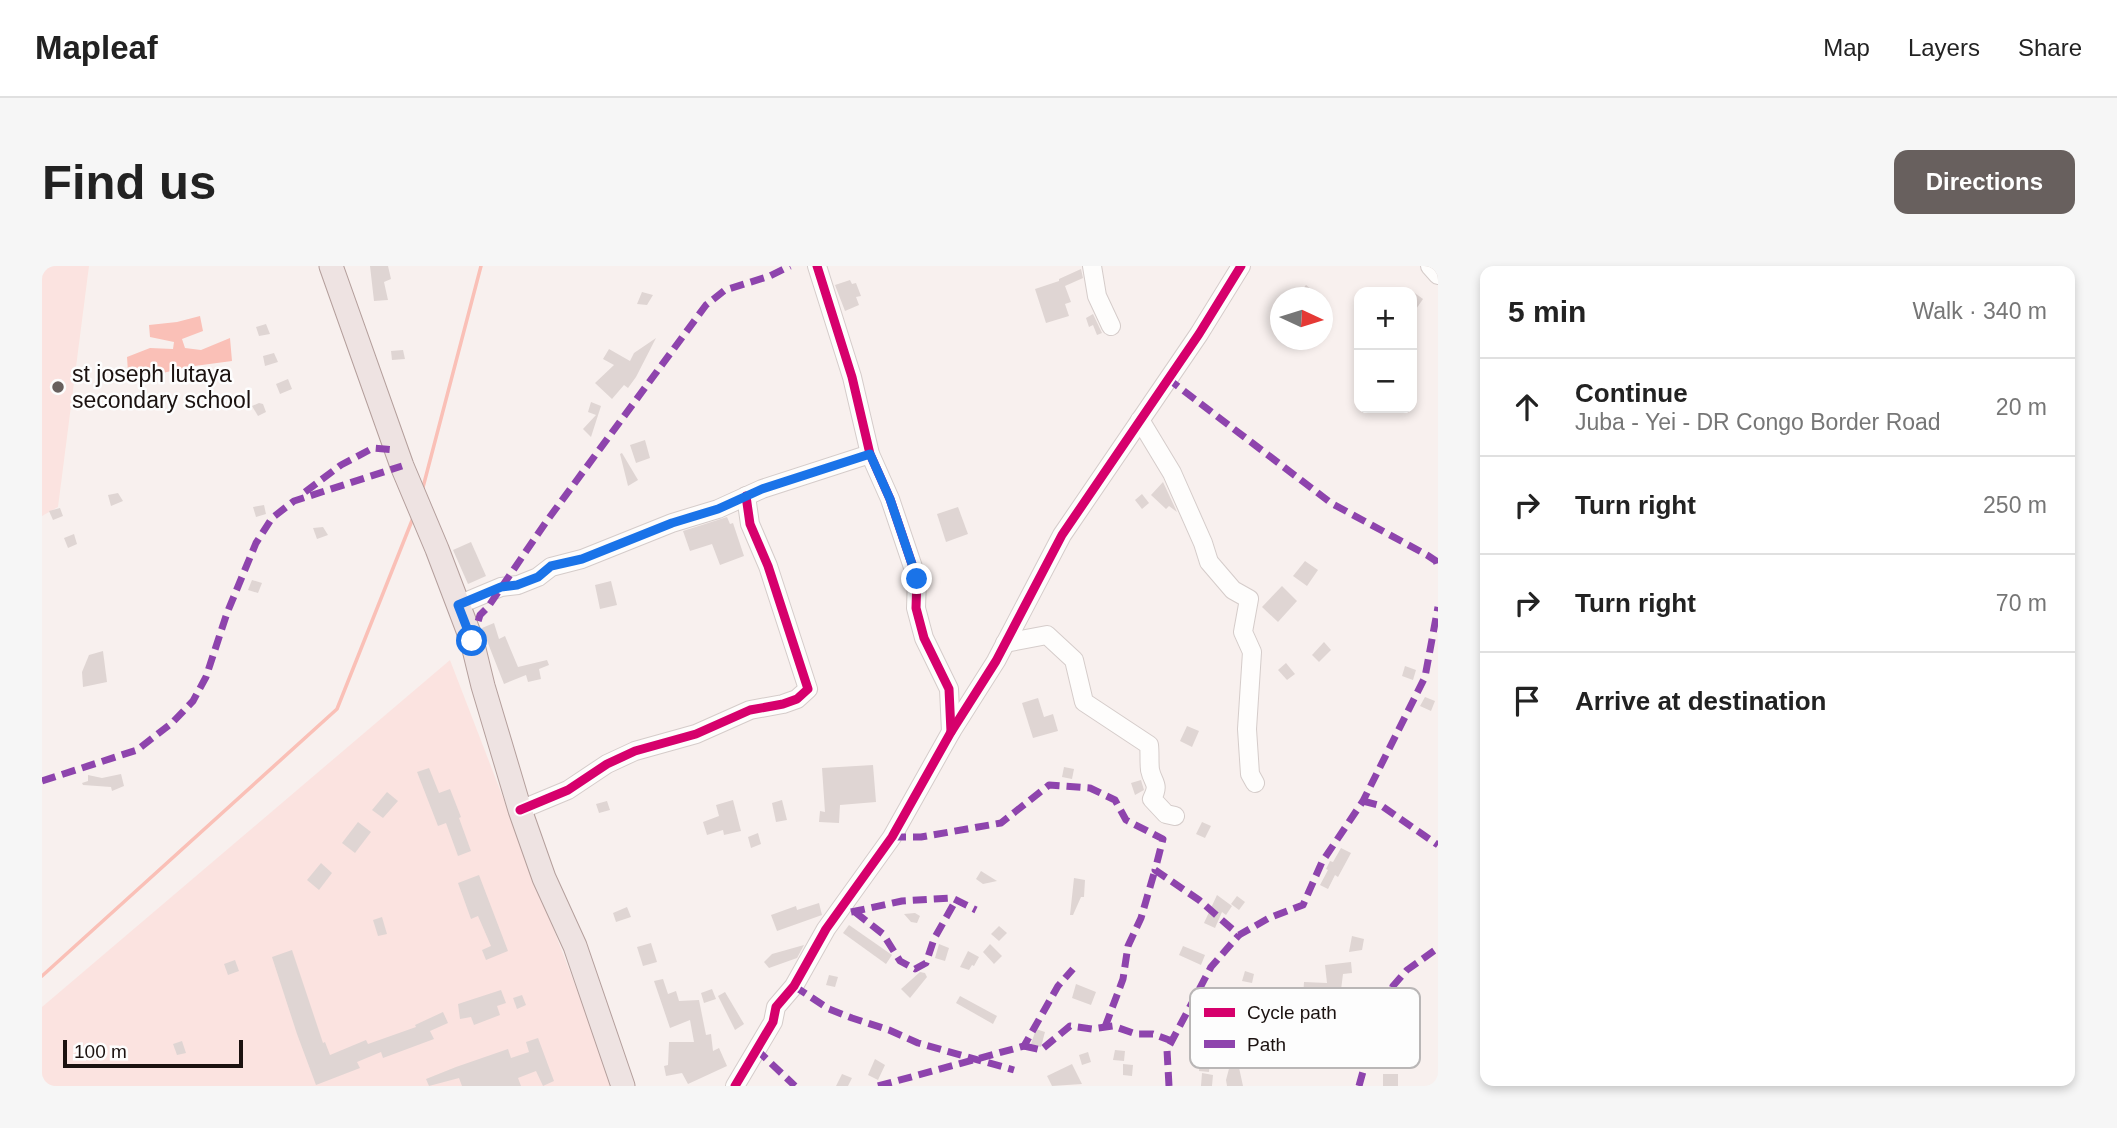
<!DOCTYPE html>
<html lang="en">
<head>
<meta charset="utf-8">
<style>
	body { margin:0; font-family:Arial,sans-serif; background:#f6f6f6; color:#222 }
	.controls { position:absolute; right:21px; top:21px; display:grid; overflow:hidden; border-radius:14px; box-shadow:0 4px 10px #0003 }
	.controls button { width:63px; height:63px; display:grid; place-items:center; padding:0; border:0; border-bottom:2px solid #e0e0e0; background:#fff; color:#222; font:35px sans-serif }
	.compass { position:absolute; left:1228px; top:21px; width:63px; height:63px; border-radius:50%; background:#fff; box-shadow:0 4px 10px #0003; rotate:94deg }
	.scale { position:absolute; left:21px; bottom:18px; width:180px; box-sizing:border-box; padding-left:7px; border:4px solid #1b1210; border-top:0; font-size:19px; line-height:24px; white-space:nowrap; color:#1b1210; -webkit-text-stroke:5px #fdfdfd; paint-order:stroke }
	.stop { position:absolute; width:21px; height:21px; margin:-16px; border:5px solid #1a73e8; border-radius:50%; background:#fff }
	.stop.end { background:#1a73e8; border-color:#fff; box-shadow:0 2px 7px #0008 }
	.list { margin:0; padding:0; list-style:none }
	h2 { display:flex; justify-content:space-between; align-items:center; height:91px; margin:0; padding:0 28px; font-size:30px }
	h2 small { font-size:23px; font-weight:400; color:#767676 }
	.list li { display:grid; grid-template-columns:46px 1fr auto; gap:21px; align-items:center; box-sizing:border-box; height:98px; padding:0 28px; border-top:2px solid #e0e0e0 }
	.list b { display:block; font-size:26px; white-space:nowrap }
	.list p { margin:0; font-size:23px; white-space:nowrap; color:#767676 }
	.list em { font-size:23px; font-style:normal; color:#767676 }
	.icon { flex:none; width:38px; height:38px; fill:none; stroke:currentColor; stroke-width:2; stroke-linecap:round; stroke-linejoin:round }
	.map { position:relative; flex:none; width:1396px; height:820px; overflow:hidden; border-radius:14px }
	header { display:flex; align-items:center; gap:42px; box-sizing:border-box; height:98px; padding:0 35px; background:#fff; border-bottom:2px solid #e0e0e0 }
	header strong { font-size:33px }
	nav { display:flex; gap:38px; margin-inline-start:auto; font-size:24px }
	.intro { display:flex; align-items:center; justify-content:space-between; box-sizing:border-box; height:168px; padding:0 42px }
	h1 { margin:0; font-size:49px }
	.button { padding:18px 32px; border-radius:14px; background:#68605e; color:#fff; font-size:24px; font-weight:700 }
	main { display:flex; gap:42px; padding:0 42px }
	aside { flex:1; background:#fff; border-radius:14px; box-shadow:0 4px 10px #0003 }
	.map>svg:first-child { display:block }
	.built { fill:#fbe3e0 }
	.water { fill:#fac0b7 }
	.lines { fill:none; stroke-linecap:round; stroke-linejoin:round }
	.stream { stroke:#fac0b7; stroke-width:3.5 }
	.building { fill:#dfd5d3 }
	.minor-casing { stroke:#d5ccca; stroke-width:20 }
	.major-casing { stroke:#b49f9c; stroke-width:25 }
	.minor { stroke:#fefdfc; stroke-width:18 }
	.major { stroke:#eee3e2; stroke-width:23 }
	.quiet { stroke:#8e44ad; stroke-width:7; stroke-dasharray:14 7; stroke-linecap:butt }
	.cycleway-casing { stroke:#fdfdfd; stroke-width:13 }
	.cycleway { stroke:#d6006c; stroke-width:9 }
	.route { stroke:#1a73e8; stroke-width:9 }
	.poi-dot { fill:#68605e; stroke:#fdfdfd; stroke-width:2.5 }
	.labels { text-anchor:middle; stroke-width:5; stroke-linejoin:round; paint-order:stroke }
	.poi-label { font-size:23px; fill:#1b1210; stroke:#fdfdfd; text-anchor:start }
	.key { fill:#fdfdfd; stroke:#b9b6b6; stroke-width:2 }
	.key-label { font-size:19px; fill:#1b1210 }
</style>
</head>
<body>
<header>
<strong>Mapleaf</strong>
<nav><a>Map</a><a>Layers</a><a>Share</a></nav>
</header>
<div class="intro"><h1>Find us</h1><a class="button">Directions</a></div>
<main>
<div class="map">
<svg width="1396" height="820" viewBox="0 0 1396 820">
	<rect width="100%" height="100%" fill="#f8f0ee"/>
	<g class="built">
		<polygon points="0,0 47,0 16,241 0,250"/>
		<polygon points="408,394 572,820 0,820 0,741"/>
	</g>
	<polygon class="water" points="158,50 161,65 140,73 143,82 159,84 188,72 190,95 145,101 113,109 86,106 85,91 108,82 131,83 132,76 108,71 107,59 135,56"/>
	<g class="lines">
		<g class="stream">
			<polyline points="380,225 439,0"/>
			<polyline points="0,710 295,443 371,252"/>
		</g>
	</g>
	<g class="building">
		<polygon points="328,0 346,0 349,13 342,16 346,34 332,35"/>
		<polygon points="1039,3 1041,12 1023,20 1029,36 1023,38 1027,50 1004,57 993,23 1017,15 1017,13"/>
		<polygon points="808,14 810,18 814,17 819,30 814,31 817,39 803,45 793,19"/>
		<polygon points="1264,19 1280,32 1254,32"/>
		<polygon points="1370,25 1381,33 1370,49"/>
		<polygon points="600,26 611,29 605,39 595,38"/>
		<polygon points="1051,48 1060,67 1055,69 1051,59 1047,61 1044,52"/>
		<polygon points="224,58 228,68 217,70 214,61"/>
		<polygon points="614,72 594,111 586,122 582,119 570,133 553,117 572,99 561,93 567,83 588,95 592,87"/>
		<polygon points="361,84 363,93 350,94 349,85"/>
		<polygon points="232,87 236,96 223,100 221,90"/>
		<polygon points="246,113 250,123 238,128 234,118"/>
		<polygon points="549,136 559,140 549,171 541,163 554,149 546,146"/>
		<polygon points="217,137 221,138 224,146 216,150 210,140"/>
		<polygon points="603,174 608,192 594,197 588,179"/>
		<polygon points="580,187 596,214 586,220 578,188"/>
		<polygon points="1121,216 1135,246 1127,240 1124,243 1109,229"/>
		<polygon points="76,227 81,235 69,240 66,229"/>
		<polygon points="1100,228 1107,237 1100,243 1093,234"/>
		<polygon points="222,239 224,248 214,251 211,241"/>
		<polygon points="916,241 926,268 904,276 895,248"/>
		<polygon points="18,242 21,250 11,254 7,245"/>
		<polygon points="685,251 688,258 691,257 702,290 678,299 670,278 648,285 641,265"/>
		<polygon points="281,261 286,269 275,273 271,262"/>
		<polygon points="32,268 35,278 26,282 22,272"/>
		<polygon points="429,276 444,310 426,318 411,284"/>
		<polygon points="1263,295 1276,304 1265,320 1251,310"/>
		<polygon points="210,314 220,317 216,327 206,324"/>
		<polygon points="569,315 575,339 558,343 553,319"/>
		<polygon points="1240,320 1255,335 1236,356 1220,341"/>
		<polygon points="452,357 457,373 463,370 476,401 505,394 507,399 497,403 499,413 486,416 484,409 462,418 440,362"/>
		<polygon points="1282,376 1289,384 1277,396 1270,389"/>
		<polygon points="61,385 65,416 41,421 40,406 47,389"/>
		<polygon points="1244,397 1253,408 1245,414 1236,404"/>
		<polygon points="1363,400 1374,404 1371,414 1360,410"/>
		<polygon points="1383,431 1393,435 1389,445 1378,440"/>
		<polygon points="996,432 1002,451 1011,448 1016,465 991,472 980,437"/>
		<polygon points="1145,460 1157,465 1150,481 1138,475"/>
		<polygon points="831,499 834,536 798,539 797,557 777,556 778,545 783,546 780,502"/>
		<polygon points="1022,501 1032,503 1030,513 1020,511"/>
		<polygon points="387,502 397,527 408,523 419,551 417,552 429,585 416,590 404,557 396,560 375,506"/>
		<polygon points="79,508 82,520 70,525 69,521 41,519 40,517 46,515 46,509 60,512"/>
		<polygon points="1099,514 1102,524 1093,529 1089,517"/>
		<polygon points="345,526 356,535 341,552 330,544"/>
		<polygon points="691,534 699,565 682,569 681,564 665,569 661,556 677,550 674,539"/>
		<polygon points="740,534 745,554 734,556 730,537"/>
		<polygon points="565,535 568,544 557,547 554,538"/>
		<polygon points="316,556 329,566 313,587 300,577"/>
		<polygon points="1160,556 1169,560 1163,572 1154,568"/>
		<polygon points="716,567 719,578 709,582 706,571"/>
		<polygon points="1299,582 1309,587 1296,611 1293,609 1286,623 1278,619 1286,604 1284,603 1288,595 1291,596"/>
		<polygon points="279,597 290,607 277,624 265,614"/>
		<polygon points="939,605 955,615 941,618 934,613"/>
		<polygon points="437,609 466,685 444,694 440,684 449,680 436,650 429,653 416,617"/>
		<polygon points="1032,612 1043,614 1042,631 1039,631 1031,649 1028,649"/>
		<polygon points="1175,629 1190,640 1184,649 1180,646 1173,662 1162,657"/>
		<polygon points="1195,630 1203,636 1197,644 1189,638"/>
		<polygon points="777,637 780,649 735,665 729,649 754,640 755,644"/>
		<polygon points="585,641 589,651 574,656 571,647"/>
		<polygon points="873,647 878,650 875,657 869,656 862,648"/>
		<polygon points="340,651 345,668 336,670 331,654"/>
		<polygon points="807,659 850,689 844,698 801,667"/>
		<polygon points="957,660 965,667 957,675 949,668"/>
		<polygon points="1310,670 1322,673 1320,684 1307,686"/>
		<polygon points="609,677 615,696 601,700 595,681"/>
		<polygon points="897,678 907,682 903,695 893,692"/>
		<polygon points="948,678 960,690 952,698 941,686"/>
		<polygon points="762,679 755,692 727,702 722,696 730,688"/>
		<polygon points="1141,680 1163,689 1159,699 1137,689"/>
		<polygon points="250,684 281,777 283,776 288,789 324,774 326,778 374,761 373,759 401,746 406,757 388,765 392,773 341,792 339,786 315,796 318,802 274,819 255,768 230,691"/>
		<polygon points="926,685 937,691 932,700 930,699 927,704 918,701"/>
		<polygon points="193,694 197,705 186,709 182,698"/>
		<polygon points="1309,696 1310,707 1301,708 1297,740 1270,737 1269,747 1260,747 1262,716 1285,717 1283,699"/>
		<polygon points="1203,705 1212,708 1210,717 1200,715"/>
		<polygon points="878,706 883,707 885,711 868,732 859,723"/>
		<polygon points="787,709 796,711 793,721 784,719"/>
		<polygon points="621,713 626,728 634,725 637,735 657,734 664,769 669,768 671,785 677,782 685,800 646,818 640,807 624,810 622,800 626,799 627,776 652,776 648,754 628,762 612,715"/>
		<polygon points="1034,718 1054,726 1049,739 1030,732"/>
		<polygon points="670,723 674,733 662,737 659,727"/>
		<polygon points="459,724 464,737 455,740 458,749 432,759 429,751 418,753 416,738"/>
		<polygon points="683,726 702,758 693,764 676,730"/>
		<polygon points="480,729 484,739 475,743 471,732"/>
		<polygon points="1370,729 1379,731 1378,741 1368,739"/>
		<polygon points="918,730 955,750 951,758 914,737"/>
		<polygon points="994,763 1003,766 999,781 989,778"/>
		<polygon points="496,772 512,815 501,820 494,805 476,812 479,820 420,820 417,812 387,820 384,813 414,801 466,783 469,792 487,786 484,776"/>
		<polygon points="1201,774 1212,775 1211,784 1227,786 1225,801 1196,797 1201,820 1185,820 1184,814 1192,784 1193,788 1195,783 1199,785"/>
		<polygon points="140,775 144,787 135,789 131,778"/>
		<polygon points="1073,784 1083,785 1082,795 1071,794"/>
		<polygon points="1046,786 1049,796 1040,799 1037,789"/>
		<polygon points="833,793 843,799 836,814 826,809"/>
		<polygon points="1158,794 1168,795 1167,806 1157,805"/>
		<polygon points="1030,798 1040,818 1010,820 1005,810"/>
		<polygon points="1081,798 1091,799 1090,810 1081,809"/>
		<polygon points="1160,807 1171,809 1170,820 1159,820"/>
		<polygon points="800,808 810,812 806,820 794,820"/>
		<rect x="1341" y="808" width="15" height="12"/>
	</g>
	<g class="lines">
		<defs>
			<g id="minor">
				<polyline points="775,0 810,111 828,188 848,233 875,313 874,342 882,372 907,423 909,466"/>
				<polyline points="1050,0 1055,30 1069,60"/>
				<polyline points="1388,0 1396,9"/>
				<polyline points="1098,154 1130,207 1161,277 1167,296 1191,324 1207,333 1201,366 1210,386 1205,463 1208,508 1213,517"/>
				<polyline points="416,339 459,321 476,319 496,311 509,301 540,293 630,257 676,243 720,223 828,188"/>
				<path d="M963 377 1005 369 1032 394 1042 436 1107 479C1108 487 1107 496 1108 504 1111 518 1118 517 1110 533L1124 548 1133 550"/>
				<polyline points="478,544 526,524 565,498 593,485 654,468 708,444 741,438 755,433 766,423 726,300 708,258 704,230"/>
				<polyline points="693,820 731,756 734,741 752,720 784,663 850,571 909,466 954,395 1020,269 1157,68 1199,0"/>
			</g>
			<polyline id="major" points="289,0 360,200 395,283 430,375 441,420 478,544 502,612 533,680 581,820"/>
		</defs>
		<use href="#minor" class="minor-casing"/>
		<use href="#major" class="major-casing"/>
		<use href="#minor" class="minor"/>
		<use href="#major" class="major"/>
		<g class="quiet">
			<polyline points="1125,112 1289,237 1385,289 1394,295 1396,301"/>
			<polyline points="263,226 299,199 331,182 354,184"/>
			<polyline points="430,375 438,349 446,341 504,256 664,39 683,24 728,10 748,0"/>
			<polyline points="0,515 95,484 130,457 151,435 164,411 185,347 214,277 230,252 252,235 360,200"/>
			<polyline points="1321,535 1340,540 1396,579"/>
			<polyline points="850,571 879,571 959,557 1007,519 1048,522 1073,534 1084,554 1121,573 1113,604 1157,634 1197,669 1227,652 1261,639 1280,596 1321,535 1383,411 1396,341"/>
			<polyline points="809,646 860,635 910,632 934,644"/>
			<polyline points="813,646 841,668 858,695 873,703 884,697 892,673 914,634"/>
			<polyline points="752,720 787,743 810,752 847,764 876,777 972,804"/>
			<polyline points="1063,761 1081,713 1086,680 1099,652 1113,604"/>
			<polyline points="982,780 999,784 1028,760 1050,763 1071,760 1094,768 1111,768 1130,775"/>
			<polyline points="714,783 753,820"/>
			<polyline points="836,820 982,780 1016,720 1031,703"/>
			<polyline points="1127,820 1125,784 1169,701 1197,669"/>
			<polyline points="1317,820 1325,791 1337,771 1343,742 1351,720 1365,704 1396,682"/>
		</g>
		<defs>
			<g id="cycleway">
				<polyline points="775,0 810,111 828,188 848,233 875,313 874,342 882,372 907,423 909,466"/>
				<polyline points="478,544 526,524 565,498 593,485 654,468 708,444 741,438 755,433 766,423 726,300 708,258 704,230"/>
				<polyline points="693,820 731,756 734,741 752,720 784,663 850,571 909,466 954,395 1020,269 1157,68 1199,0"/>
			</g>
		</defs>
		<use href="#cycleway" class="cycleway-casing"/>
		<use href="#cycleway" class="cycleway"/>
	</g>
	<g class="lines">
		<polyline class="route" points="430,375 416,339 459,321 475,319 496,311 509,300 540,293 630,257 676,243 720,223 828,188 848,233 875,313"/>
	</g>
	<circle class="poi-dot" cx="16" cy="121" r="7"/>
	<g class="labels">
		<g class="poi-label">
			<text x="30" y="116">st joseph lutaya<tspan x="30" dy="26">secondary school</tspan></text>
		</g>
	</g>
	<rect x="1148" y="722" width="230" height="80" rx="10" class="key"/>
	<rect x="1162" y="742" width="31" height="9" fill="#d6006c"/>
	<rect x="1162" y="774" width="31" height="8" fill="#8e44ad"/>
	<g class="key-label">
		<text x="1205" y="753">Cycle path</text>
		<text x="1205" y="785">Path</text>
	</g>
</svg>
<div class="controls">
<button>+</button>
<button>−</button>
</div>
<svg class="compass" viewBox="-18 -18 36 36"><path d="M0-13l5 13h-10z" fill="#e53935"/><path d="M0 13l5-13h-10z" fill="#767676"/></svg>
<div class="scale">100 m</div>
<div class="stop" style="left:430px;top:375px"></div>
<div class="stop end" style="left:875px;top:313px"></div>
</div>
<aside>
<h2>5 min<small>Walk · 340 m</small></h2>
<ul class="list">
<li><svg class="icon" aria-label="ahead" viewBox="0 0 24 24"><path d="M12 20V5M6 11l6-6 6 6"/></svg><div><b>Continue</b><p>Juba - Yei - DR Congo Border Road</p></div><em>20 m</em></li>
<li><svg class="icon" aria-label="right" viewBox="0 0 24 24"><path d="M7 20v-9h11M14 6l5 5-5 5"/></svg><div><b>Turn right</b></div><em>250 m</em></li>
<li><svg class="icon" aria-label="right" viewBox="0 0 24 24"><path d="M7 20v-9h11M14 6l5 5-5 5"/></svg><div><b>Turn right</b></div><em>70 m</em></li>
<li><svg class="icon" aria-label="arrive" viewBox="0 0 24 24"><path d="M6 21V4h12l-3 4 3 4H6"/></svg><div><b>Arrive at destination</b></div></li>
</ul>
</aside>
</main>
</body>
</html>
